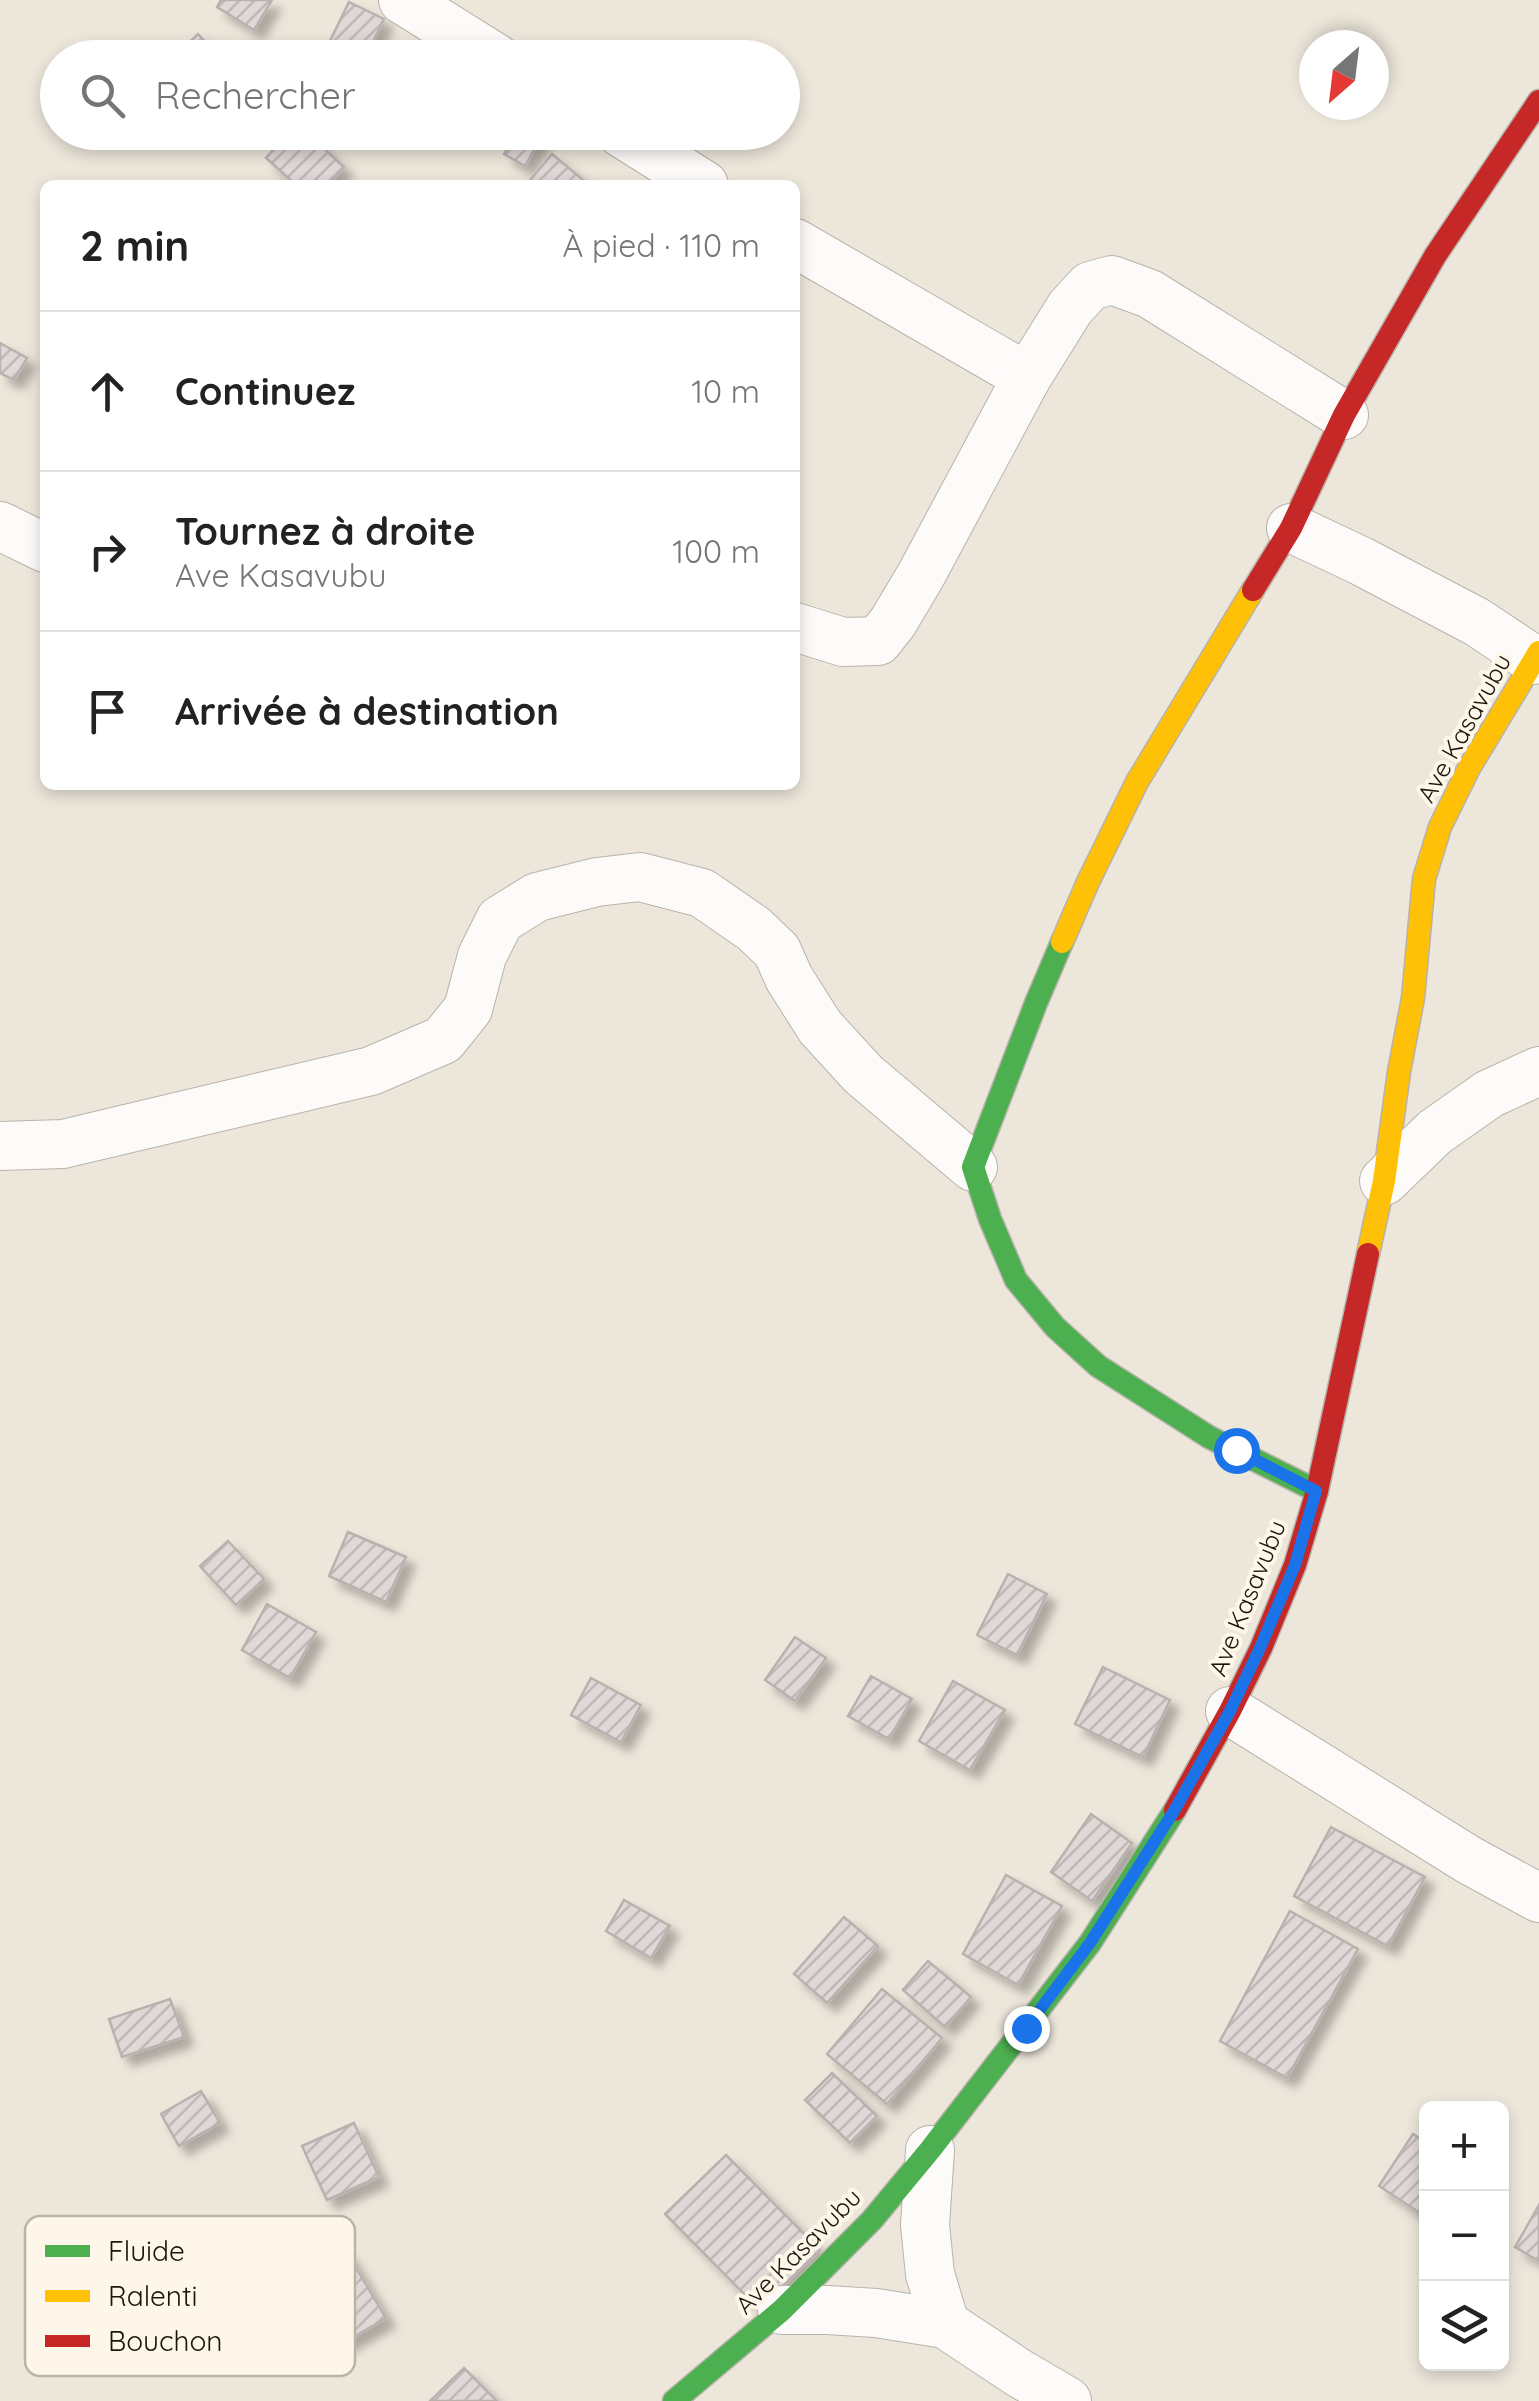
<!DOCTYPE html>
<html lang="fr">
<head>
<meta charset="utf-8">
<style>
	body { margin:0; font-family:Quicksand,sans-serif; background:#f2f2f2; color:#222 }
	.controls { position:absolute; right:30px; bottom:30px; display:grid; overflow:hidden; border-radius:15px; box-shadow:0 5px 15px #0003 }
	.controls button { width:90px; height:90px; display:grid; place-items:center; padding:0; border:0; border-bottom:2px solid #e0e0e0; background:#fff; color:#222; font:50px sans-serif }
	.compass { position:absolute; left:1299px; top:30px; width:90px; height:90px; border-radius:50%; background:#fff; box-shadow:0 5px 15px #0003; rotate:208deg }
	.stop { position:absolute; width:30px; height:30px; margin:-22px; border:8px solid #1a73e8; border-radius:50%; background:#fff }
	.stop.end { background:#1a73e8; border-color:#fff; box-shadow:0 2px 10px #0008 }
	.list { margin:0; padding:0; list-style:none }
	h2 { display:flex; justify-content:space-between; align-items:center; height:130px; margin:0; padding:0 40px; font-size:42px }
	h2 small { font-size:32px; font-weight:400; color:#767676 }
	.list li { display:grid; grid-template-columns:65px 1fr auto; gap:30px; align-items:center; box-sizing:border-box; height:160px; padding:0 40px; border-top:2px solid #e0e0e0 }
	.list b { display:block; font-size:38px; white-space:nowrap }
	.list p { margin:0; font-size:32px; white-space:nowrap; color:#767676 }
	.list em { font-size:32px; font-style:normal; color:#767676 }
	.icon { flex:none; width:55px; height:55px; fill:none; stroke:currentColor; stroke-width:2; stroke-linecap:round; stroke-linejoin:round }
	.map { position:relative; flex:none; width:1539px; height:2401px; overflow:hidden }
	.search { position:absolute; background:#fff; box-shadow:0 5px 15px #0003; left:40px; top:40px; width:760px; height:110px; display:flex; align-items:center; gap:25px; box-sizing:border-box; padding:0 35px; border-radius:55px; color:#767676; font-size:38px }
	.panel { position:absolute; background:#fff; box-shadow:0 5px 15px #0003; left:40px; top:180px; width:760px; height:610px; border-radius:15px }
	.map>svg:first-child { display:block }
	.building { fill:url(#building-hatch); stroke:#b8b2af; stroke-width:2.5; filter:url(#shadow) }
	.lines { fill:none; stroke-linecap:round; stroke-linejoin:round }
	.street-casing { stroke:#b8b3aa; stroke-width:50 }
	.fast-casing { stroke:#b8b3aa; stroke-width:25 }
	.slow-casing { stroke:#b8b3aa; stroke-width:25 }
	.jam-casing { stroke:#b8b3aa; stroke-width:25 }
	.street { stroke:#fcfbfa; stroke-width:48 }
	.fast { stroke:#4caf50; stroke-width:22 }
	.slow { stroke:#ffc107; stroke-width:22 }
	.jam { stroke:#c62828; stroke-width:22 }
	.route { stroke:#1a73e8; stroke-width:12 }
	.labels { text-anchor:middle; stroke-width:8; stroke-linejoin:round; paint-order:stroke }
	.street-label { font-size:25px; fill:#1a160e; stroke:#fef7e9 }
	.key { fill:#fef7e9; stroke:#bab4a7; stroke-width:2.5 }
	.key-label { font-size:28px; fill:#1a160e }
</style>
</head>
<body>
<div class="map">
<svg width="1539" height="2401" viewBox="0 0 1539 2401">
	<defs>
		<pattern id="building-hatch" width="6" height="6" patternUnits="userSpaceOnUse" patternTransform="scale(2.5)"><rect width="6" height="6" fill="#e0d7d7"/><path d="M-1 1l2-2M0 6l6-6M5 7l2-2" fill="none" stroke="#c0b8b7"/></pattern>
		<filter id="shadow"><feDropShadow dx="9" dy="9" stdDeviation="5" flood-color="#0004"/></filter>
	</defs>
	<rect width="100%" height="100%" fill="#ede7db"/>
	<g class="building">
		<polygon points="221,0 272,0 254,30 217,7"/>
		<polygon points="349,2 384,19 365,58 343,58 326,49"/>
		<polygon points="198,34 221,58 173,58"/>
		<polygon points="290,132 306,132 344,167 328,185 296,185 266,158"/>
		<polygon points="517,132 544,132 525,166 504,154"/>
		<polygon points="552,154 589,185 526,185"/>
		<polygon points="0,343 27,358 14,380 0,373"/>
		<polygon points="348,1532 406,1557 386,1602 329,1576"/>
		<polygon points="228,1541 264,1579 236,1605 200,1566"/>
		<polygon points="1008,1574 1047,1594 1017,1655 977,1635"/>
		<polygon points="267,1604 316,1632 290,1678 242,1650"/>
		<polygon points="795,1637 826,1658 795,1701 765,1680"/>
		<polygon points="1103,1667 1170,1700 1143,1757 1075,1724"/>
		<polygon points="871,1676 912,1699 889,1739 848,1716"/>
		<polygon points="591,1678 641,1705 621,1742 571,1715"/>
		<polygon points="953,1681 1005,1710 970,1770 919,1741"/>
		<polygon points="1091,1814 1132,1843 1092,1901 1051,1872"/>
		<polygon points="1331,1827 1425,1877 1388,1946 1294,1896"/>
		<polygon points="1006,1875 1062,1906 1018,1985 963,1954"/>
		<polygon points="624,1900 670,1926 651,1958 606,1931"/>
		<polygon points="1290,1911 1358,1949 1287,2078 1220,2041"/>
		<polygon points="844,1917 878,1946 827,2003 794,1974"/>
		<polygon points="928,1961 971,1997 945,2027 903,1990"/>
		<polygon points="882,1989 942,2038 887,2104 827,2054"/>
		<polygon points="170,1999 184,2037 122,2057 109,2019"/>
		<polygon points="832,2073 877,2116 850,2143 805,2100"/>
		<polygon points="201,2091 220,2123 179,2146 161,2114"/>
		<polygon points="354,2123 379,2177 327,2200 302,2146"/>
		<polygon points="1413,2134 1426,2142 1426,2217 1379,2186"/>
		<polygon points="726,2155 820,2250 759,2309 665,2214"/>
		<polygon points="1539,2205 1539,2261 1515,2247"/>
		<polygon points="346,2251 386,2318 326,2353 285,2286"/>
		<polygon points="464,2368 497,2401 430,2401"/>
	</g>
	<g class="lines">
		<defs>
			<g id="street">
				<polyline points="403,0 496,58"/>
				<polyline points="620,132 704,185"/>
				<polyline points="795,243 1027,377"/>
				<polyline points="0,526 45,548"/>
				<polyline points="1291,528 1361,561 1477,622 1534,660"/>
				<polyline points="795,627 843,642 878,641 893,622 921,575 1027,377 1070,308 1090,286 1112,280 1150,294 1344,415"/>
				<polyline points="0,1146 63,1144 371,1071 443,1040 468,1009 482,956 500,920 537,897 597,882 640,877 702,893 754,929 777,951 789,978 820,1027 863,1074 973,1167"/>
				<polyline points="1384,1181 1435,1132 1489,1094 1539,1071"/>
				<polyline points="1230,1711 1469,1860 1539,1898"/>
				<polyline points="930,2150 925,2225 930,2274 945,2324"/>
				<polyline points="782,2310 827,2310 876,2313 945,2324 1019,2373 1067,2401"/>
			</g>
			<g id="fast">
				<polyline points="1062,942 1036,1003 973,1167 990,1219 1016,1280 1055,1327 1098,1366 1209,1437 1317,1491"/>
				<polyline points="674,2401 782,2310 872,2220 930,2150 1090,1943 1175,1810"/>
			</g>
			<g id="slow">
				<polyline points="1062,942 1088,882 1137,782 1253,590"/>
				<polyline points="1368,1254 1384,1181 1399,1072 1413,998 1424,879 1440,827 1469,768 1539,652"/>
			</g>
			<g id="jam">
				<polyline points="1253,590 1291,528 1344,415 1435,256 1539,101"/>
				<polyline points="1175,1810 1230,1711 1261,1648 1295,1565 1317,1491 1368,1254"/>
			</g>
		</defs>
		<use href="#street" class="street-casing"/>
		<use href="#fast" class="fast-casing"/>
		<use href="#slow" class="slow-casing"/>
		<use href="#jam" class="jam-casing"/>
		<use href="#street" class="street"/>
		<use href="#fast" class="fast"/>
		<use href="#slow" class="slow"/>
		<use href="#jam" class="jam"/>
	</g>
	<g class="lines">
		<polyline class="route" points="1026,2028 1090,1943 1174,1811 1230,1711 1260,1648 1295,1565 1316,1491 1236,1450"/>
	</g>
	<g class="labels">
		<g class="street-label">
			<text transform="translate(1464 728) rotate(-61)" y="9">Ave Kasavubu</text>
			<text transform="translate(1247 1598) rotate(-68)" y="9">Ave Kasavubu</text>
			<text transform="translate(798 2251) rotate(-45)" y="9">Ave Kasavubu</text>
		</g>
	</g>
	<rect x="25" y="2216" width="330" height="160" rx="15" class="key"/>
	<rect x="45" y="2245" width="45" height="12" fill="#4caf50"/>
	<rect x="45" y="2290" width="45" height="12" fill="#ffc107"/>
	<rect x="45" y="2335" width="45" height="12" fill="#c62828"/>
	<g class="key-label">
		<text x="108" y="2261">Fluide</text>
		<text x="108" y="2306">Ralenti</text>
		<text x="108" y="2351">Bouchon</text>
	</g>
</svg>
<div class="controls">
<button>+</button>
<button>−</button>
<button><svg class="icon" aria-label="layers" viewBox="0 0 24 24"><path d="M12 4l9 5-9 5-9-5zM3 14l9 5 9-5"/></svg></button>
</div>
<svg class="compass" viewBox="-18 -18 36 36"><path d="M0-13l5 13h-10z" fill="#e53935"/><path d="M0 13l5-13h-10z" fill="#767676"/></svg>
<div class="stop" style="left:1236px;top:1450px"></div>
<div class="stop end" style="left:1026px;top:2028px"></div>
<div class="search"><svg class="icon" aria-label="search" viewBox="0 0 24 24"><circle cx="10" cy="10" r="6"/><path d="M15 15l6 6"/></svg>Rechercher</div>
<section class="panel">
<h2>2 min<small>À pied · 110 m</small></h2>
<ul class="list">
<li><svg class="icon" aria-label="ahead" viewBox="0 0 24 24"><path d="M12 20V5M6 11l6-6 6 6"/></svg><div><b>Continuez</b></div><em>10 m</em></li>
<li><svg class="icon" aria-label="right" viewBox="0 0 24 24"><path d="M7 20v-9h11M14 6l5 5-5 5"/></svg><div><b>Tournez à droite</b><p>Ave Kasavubu</p></div><em>100 m</em></li>
<li><svg class="icon" aria-label="arrive" viewBox="0 0 24 24"><path d="M6 21V4h12l-3 4 3 4H6"/></svg><div><b>Arrivée à destination</b></div></li>
</ul>
</section>
</div>
</body>
</html>
